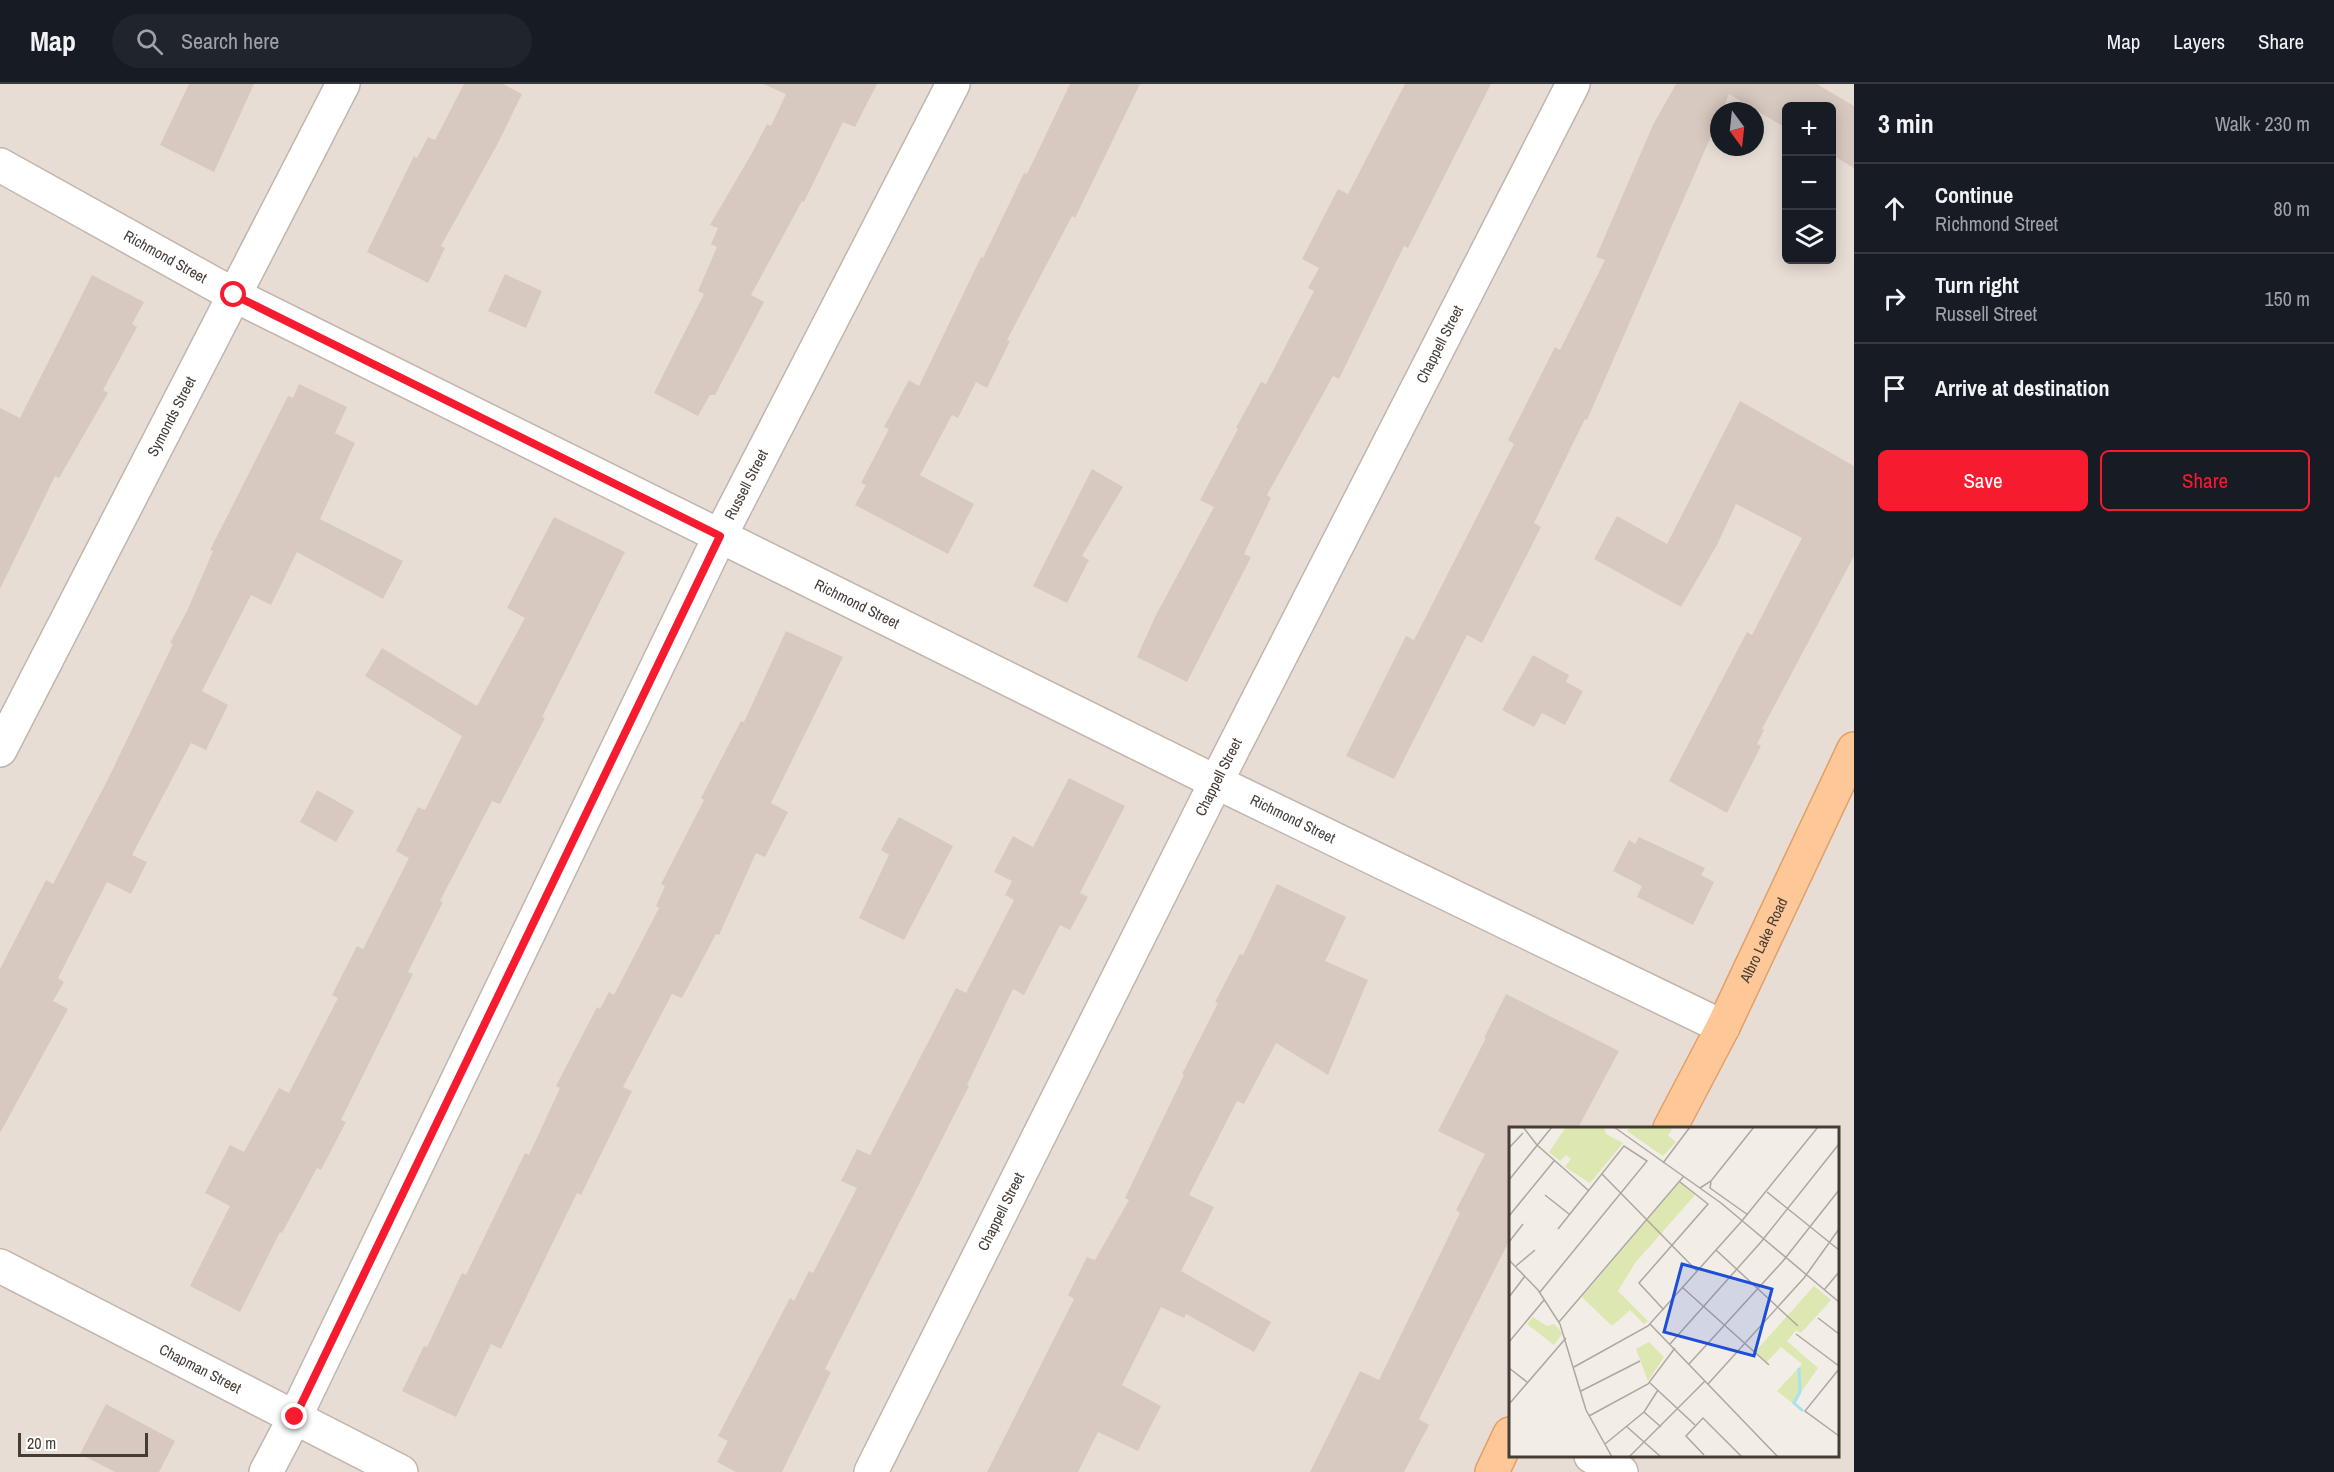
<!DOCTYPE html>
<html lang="en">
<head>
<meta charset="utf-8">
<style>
	body { margin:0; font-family:"Archivo Narrow",sans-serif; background:#20242c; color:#f1f3f6 }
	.controls { position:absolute; right:18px; top:18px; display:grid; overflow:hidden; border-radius:9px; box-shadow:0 3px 15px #0003 }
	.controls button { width:54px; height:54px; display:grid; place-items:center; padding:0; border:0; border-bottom:2px solid #363941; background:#171b24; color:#f1f3f6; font:30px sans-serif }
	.compass { position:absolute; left:1710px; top:18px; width:54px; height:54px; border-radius:50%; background:#171b24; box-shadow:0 3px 15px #0003; rotate:165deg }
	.scale { position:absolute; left:18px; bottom:15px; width:130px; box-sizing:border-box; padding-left:6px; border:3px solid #463c36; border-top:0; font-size:16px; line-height:21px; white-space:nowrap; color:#463c36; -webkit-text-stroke:4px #fff; paint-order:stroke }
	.stop { position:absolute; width:18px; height:18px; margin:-14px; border:4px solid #f71b2f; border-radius:50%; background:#fff }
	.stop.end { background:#f71b2f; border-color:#fff; box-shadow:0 2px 6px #0008 }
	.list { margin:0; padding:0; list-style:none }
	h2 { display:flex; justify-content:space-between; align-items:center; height:78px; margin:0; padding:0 24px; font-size:26px }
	h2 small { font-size:20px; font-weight:400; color:#9ea1a6 }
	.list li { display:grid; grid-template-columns:39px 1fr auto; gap:18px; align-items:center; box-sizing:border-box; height:90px; padding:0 24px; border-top:2px solid #363941 }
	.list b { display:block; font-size:22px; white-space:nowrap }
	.list p { margin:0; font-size:20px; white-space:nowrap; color:#9ea1a6 }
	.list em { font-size:20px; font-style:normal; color:#9ea1a6 }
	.actions { display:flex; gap:12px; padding:18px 24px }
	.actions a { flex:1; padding:14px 0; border:2px solid #f71b2f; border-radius:9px; text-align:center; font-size:21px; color:#f71b2f }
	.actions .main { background:#f71b2f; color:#fff }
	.icon { flex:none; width:33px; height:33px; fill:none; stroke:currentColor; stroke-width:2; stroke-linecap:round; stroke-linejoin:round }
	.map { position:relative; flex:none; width:1854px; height:1388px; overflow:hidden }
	header { display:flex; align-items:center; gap:36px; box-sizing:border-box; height:84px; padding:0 30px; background:#171b24; border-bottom:2px solid #363941 }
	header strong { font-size:28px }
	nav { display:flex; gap:33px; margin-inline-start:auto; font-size:21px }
	.search { width:420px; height:54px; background:#20242c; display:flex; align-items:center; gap:15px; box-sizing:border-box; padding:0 21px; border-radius:33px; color:#9ea1a6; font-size:22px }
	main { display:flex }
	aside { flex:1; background:#171b24 }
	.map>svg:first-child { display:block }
	.residential { fill:#e7ddd5; fill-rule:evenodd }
	.building { fill:#d8c9c0 }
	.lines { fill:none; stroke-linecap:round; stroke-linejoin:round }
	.minor-casing { stroke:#c2b5ad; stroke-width:36 }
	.major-casing { stroke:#e29f67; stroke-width:36 }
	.minor { stroke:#fff; stroke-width:33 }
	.major { stroke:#fdc797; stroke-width:33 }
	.route { stroke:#f71b2f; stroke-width:8 }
	.labels { text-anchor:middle; stroke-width:5; stroke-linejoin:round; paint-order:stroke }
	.street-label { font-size:15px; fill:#463c36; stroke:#fff }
	.inset-river { fill:none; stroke:#a4e3ef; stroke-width:3 }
	.inset-road { fill:none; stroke:#aea6a0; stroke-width:1.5 }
	.view { fill:#1d4ed8; fill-opacity:0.15; stroke:#1d4ed8; stroke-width:3 }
	.inset-edge { fill:none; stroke:#463c36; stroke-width:3 }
</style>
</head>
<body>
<header>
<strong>Map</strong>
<div class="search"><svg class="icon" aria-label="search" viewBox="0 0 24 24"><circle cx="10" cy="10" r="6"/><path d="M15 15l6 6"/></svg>Search here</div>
<nav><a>Map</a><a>Layers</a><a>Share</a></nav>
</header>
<main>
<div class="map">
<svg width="1854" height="1388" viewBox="0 0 1854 1388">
	<rect width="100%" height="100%" fill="#f3ede7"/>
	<path class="residential" d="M0 0H1854V1388H0ZM1786 22H1832V176H1786ZM1719 27H1755V63H1719ZM1510 1044H1838V1372H1510Z"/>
	<g class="building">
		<polygon points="189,0 254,0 214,88 160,61"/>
		<polygon points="464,0 503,0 522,10 498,59 441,162 445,164 428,199 367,168 414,72 417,74 428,53 435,56"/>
		<polygon points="763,0 877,0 855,43 843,38 804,118 802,117 751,211 764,218 715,311 710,311 698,332 654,309 704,210 698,207 717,163 711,160 718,144 710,141 752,69 767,40 771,42 786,10"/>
		<polygon points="1070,0 1140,0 1075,134 1072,132 1007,256 1010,257 987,304 976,298 958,334 952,331 920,391 974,420 948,470 855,421 866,401 861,399 889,345 884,343 909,296 919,302 981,173 983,174 1024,89 1027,90"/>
		<polygon points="1405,0 1491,0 1408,164 1404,162 1339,295 1333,292 1267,411 1271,414 1244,470 1251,473 1187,598 1137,573 1155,533 1214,423 1200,416 1238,345 1236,344 1261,298 1266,300 1314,207 1308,204 1319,184 1302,175 1338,105 1348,110"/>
		<polygon points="1676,0 1817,0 1854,22 1854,84 1832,71 1832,22 1786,22 1786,44 1729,10 1722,27 1719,27 1719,34 1587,336 1585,335 1534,439 1541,443 1482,559 1467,551 1394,695 1346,672 1406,552 1414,556 1514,360 1508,356 1555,263 1560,266 1605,176 1596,173 1653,41"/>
		<polygon points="505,190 542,207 526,244 488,227"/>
		<polygon points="92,191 144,218 132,240 137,243 103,306 108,309 59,394 55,392 0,505 0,324 20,334"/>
		<polygon points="299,300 347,323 335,349 355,359 320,435 403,477 383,515 297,468 271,521 251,511 202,607 228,621 206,666 191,659 132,771 147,778 131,810 107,798 58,894 64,898 53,917 68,925 0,1049 0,885 46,796 53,800 107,697 173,560 170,559 187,527 213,467 210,466 288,312 293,314"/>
		<polygon points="1740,317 1854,382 1854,472 1762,645 1764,646 1757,660 1761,662 1727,729 1669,697 1747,548 1752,551 1802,454 1736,420 1717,461 1681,523 1594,475 1617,432 1667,460"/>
		<polygon points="1092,385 1123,403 1082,472 1089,476 1067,519 1033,502"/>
		<polygon points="554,433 625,468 542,633 545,634 500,720 492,717 440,817 443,818 408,888 413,890 341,1036 346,1038 321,1086 317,1084 282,1149 280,1148 240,1228 190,1202 230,1122 205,1109 230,1061 244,1068 279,1004 289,1009 338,914 332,911 357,862 363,865 409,774 396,767 418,723 425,726 462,652 365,592 382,564 477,622 525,534 507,524"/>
		<polygon points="786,547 843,573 771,719 788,728 765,773 756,769 719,851 716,850 682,914 672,910 623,1003 632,1007 581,1111 577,1109 501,1265 491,1260 456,1333 402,1307 424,1262 427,1263 462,1189 466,1191 525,1069 529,1071 560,1004 556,1002 597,923 600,925 609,908 614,911 659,824 656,822 665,802 661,800 704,716 701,714 741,637 744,638"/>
		<polygon points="1533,571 1569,591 1566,598 1583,607 1565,641 1542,629 1534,643 1502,626"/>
		<polygon points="1069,694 1125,722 1080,809 1088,813 1070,846 1060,841 1024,911 1013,905 967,1001 969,1002 825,1285 831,1288 782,1388 736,1388 717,1378 728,1357 718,1352 790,1214 794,1217 809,1187 813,1189 857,1104 841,1097 857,1065 870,1071 956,904 966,909 1014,816 1005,811 1012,797 994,788 1013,752 1033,763"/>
		<polygon points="317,706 354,727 336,758 300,738"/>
		<polygon points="899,733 953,762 904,856 859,834 889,771 881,766"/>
		<polygon points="1639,753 1705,784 1701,791 1714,798 1693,841 1637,813 1642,802 1613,787 1629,756 1635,760"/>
		<polygon points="1277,800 1346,833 1325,877 1368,896 1328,991 1276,959 1244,1020 1237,1017 1189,1111 1214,1123 1181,1187 1271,1238 1254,1268 1186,1230 1184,1234 1161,1223 1122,1301 1161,1322 1138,1367 1098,1348 1078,1388 987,1388 1074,1215 1068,1211 1087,1173 1095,1176 1129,1116 1125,1114 1184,991 1182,990 1218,919 1215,918 1240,870 1243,871"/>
		<polygon points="1506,910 1619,967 1578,1044 1510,1044 1510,1155 1419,1335 1429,1341 1404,1388 1310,1388 1360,1287 1379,1296 1460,1129 1456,1126 1485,1070 1438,1047 1486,954 1484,954"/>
		<polygon points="106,1320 175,1357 159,1388 115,1388 80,1370"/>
	</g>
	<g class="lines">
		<defs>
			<g id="minor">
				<path id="s1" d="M0 81 234 211 1216 698 1723 943"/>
				<path id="s2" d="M0 666 343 0"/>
				<path id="s3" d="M0 1182 401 1388"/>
				<polyline points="1591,1372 1621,1388"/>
				<path id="s4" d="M266 1388 295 1333 720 452 953 0"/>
				<path id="s5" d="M871 1388 1216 698 1573 0"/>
			</g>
			<g id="major">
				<path id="s6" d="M1670 1044 1723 943 1854 665"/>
				<polyline points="1492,1388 1510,1350"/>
			</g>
		</defs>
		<use href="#minor" class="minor-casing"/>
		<use href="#major" class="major-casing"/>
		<use href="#minor" class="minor"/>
		<use href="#major" class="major"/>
	</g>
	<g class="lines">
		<polyline class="route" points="234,211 720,452 295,1333"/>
	</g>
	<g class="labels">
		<g class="street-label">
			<text dy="5" stroke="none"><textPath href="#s1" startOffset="189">Richmond Street</textPath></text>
			<text dy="5" stroke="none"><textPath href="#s5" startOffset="1263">Chappell Street</textPath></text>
			<text dy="5" stroke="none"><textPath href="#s2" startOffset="375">Symonds Street</textPath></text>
			<text dy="5" stroke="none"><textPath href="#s4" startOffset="1098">Russell Street</textPath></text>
			<text dy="5" stroke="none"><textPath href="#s1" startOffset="963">Richmond Street</textPath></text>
			<text dy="5" stroke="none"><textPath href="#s5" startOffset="777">Chappell Street</textPath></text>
			<text dy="5" stroke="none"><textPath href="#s1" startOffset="1449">Richmond Street</textPath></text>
			<text dy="5" stroke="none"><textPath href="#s6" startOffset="210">Albro Lake Road</textPath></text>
			<text dy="5" stroke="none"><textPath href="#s5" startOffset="291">Chappell Street</textPath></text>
			<text dy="5" stroke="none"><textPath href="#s3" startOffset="225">Chapman Street</textPath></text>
		</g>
	</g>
	<g transform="translate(1509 1043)">
		<rect width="330" height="330" fill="#f3ede7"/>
		<path d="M57 0H95L97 7 114 16 81 56 56 40 62 32 57 28 51 34 40 25ZM121 0H160L163 3 159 8 167 15 154 29 118 4ZM171 55 186 68 126 136 109 164 139 194 135 197 121 183 103 199 73 170ZM305 159 322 173 292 206 287 203 278 214 309 241 285 275 292 283 268 264 293 237 272 220 258 235 246 225ZM24 190 38 199 45 197 50 202 53 207 45 218 18 197ZM140 215 155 230 139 254 127 222Z" fill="#dce7b1"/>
		<path class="inset-river" d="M290 241 291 265 285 276 294 284"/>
		<path class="inset-road" d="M14 0 28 18 79 63M105 0 212 76 330 175M0 21 14 6M154 36 181 0M93 47 188 144M0 53 43 0M202 55 201 61 239 88M191 61 202 54 245 0M258 65 330 123M36 68 60 87M0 89 45 34M232 95 309 0M0 115 14 97M207 123 289 199M0 133 29 163 51 197 77 283 103 330M7 139 26 123M174 161 260 238M315 163 330 145M31 165 138 34 115 19 49 102M0 170 16 149M155 183 130 156 199 77 171 55M309 191 330 207M50 195 175 49M141 197 269 330M287 207 330 239M0 215 35 173M161 217 252 115 330 17M180 237 274 134 330 63M65 240 139 199 232 95M0 241 18 255M330 242 296 284 330 309M141 256 186 298M199 257 295 151 330 102M72 264 131 234M1 276 57 211M135 285 152 300M80 289 139 257 166 221M117 299 152 330M96 317 135 285 149 263M195 328 177 309 194 291 233 330M120 330 196 254"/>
		<path class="view" d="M173 137 263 162 245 229 155 205Z"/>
		<rect width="330" height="330" class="inset-edge"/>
	</g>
</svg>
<div class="controls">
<button>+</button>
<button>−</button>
<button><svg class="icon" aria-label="layers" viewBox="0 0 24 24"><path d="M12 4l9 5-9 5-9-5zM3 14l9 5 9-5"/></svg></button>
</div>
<svg class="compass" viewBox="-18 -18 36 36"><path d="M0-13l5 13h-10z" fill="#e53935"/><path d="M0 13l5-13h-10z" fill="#9ea1a6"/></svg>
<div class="scale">20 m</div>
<div class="stop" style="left:234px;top:211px"></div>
<div class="stop end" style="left:295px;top:1333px"></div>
</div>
<aside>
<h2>3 min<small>Walk · 230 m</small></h2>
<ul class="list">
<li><svg class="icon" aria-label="ahead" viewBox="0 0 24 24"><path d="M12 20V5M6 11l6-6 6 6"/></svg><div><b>Continue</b><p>Richmond Street</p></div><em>80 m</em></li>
<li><svg class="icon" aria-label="right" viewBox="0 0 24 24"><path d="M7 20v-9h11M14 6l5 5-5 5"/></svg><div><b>Turn right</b><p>Russell Street</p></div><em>150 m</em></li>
<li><svg class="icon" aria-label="arrive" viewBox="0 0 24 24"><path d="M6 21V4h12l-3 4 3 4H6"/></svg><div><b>Arrive at destination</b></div></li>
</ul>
<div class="actions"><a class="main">Save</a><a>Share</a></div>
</aside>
</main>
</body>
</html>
